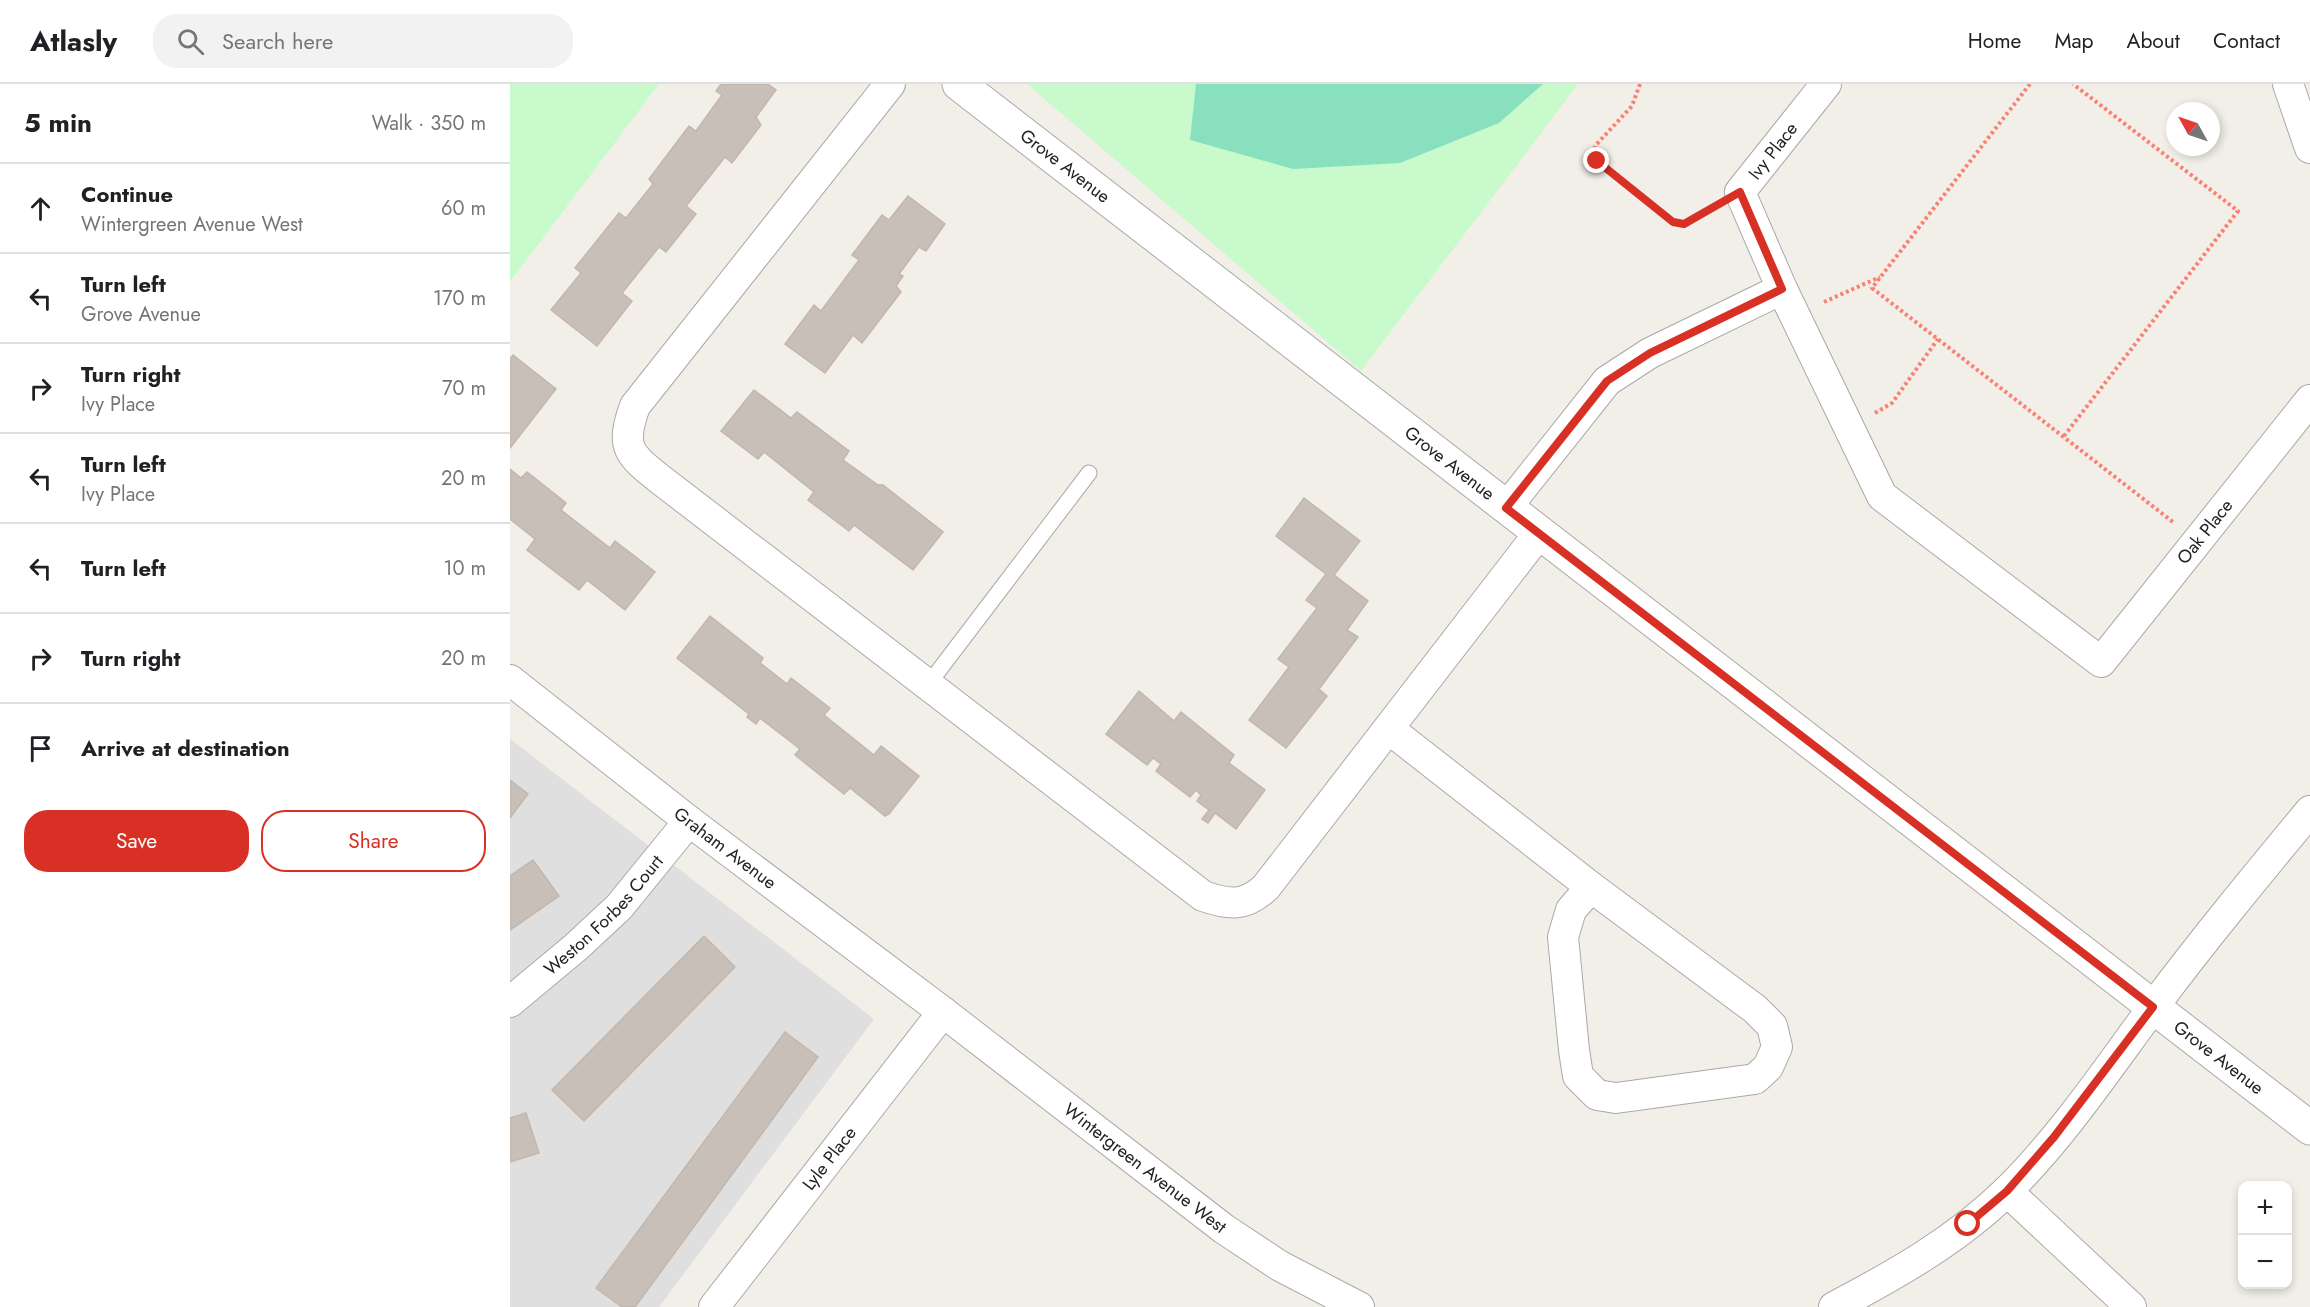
<!DOCTYPE html>
<html lang="en">
<head>
<meta charset="utf-8">
<style>
	body { margin:0; font-family:Jost,sans-serif; background:#f2f2f2; color:#202124 }
	.controls { position:absolute; right:18px; bottom:18px; display:grid; overflow:hidden; border-radius:12px; box-shadow:0 3px 9px #0003 }
	.controls button { width:54px; height:54px; display:grid; place-items:center; padding:0; border:0; border-bottom:2px solid #e0e0e0; background:#fff; color:#202124; font:30px sans-serif }
	.compass { position:absolute; left:1656px; top:18px; width:54px; height:54px; border-radius:50%; background:#fff; box-shadow:0 3px 9px #0003; rotate:310deg }
	.stop { position:absolute; width:18px; height:18px; margin:-14px; border:4px solid #d93025; border-radius:50%; background:#fff }
	.stop.end { background:#d93025; border-color:#fff; box-shadow:0 2px 6px #0008 }
	.list { margin:0; padding:0; list-style:none }
	h2 { display:flex; justify-content:space-between; align-items:center; height:78px; margin:0; padding:0 24px; font-size:26px }
	h2 small { font-size:20px; font-weight:400; color:#757577 }
	.list li { display:grid; grid-template-columns:39px 1fr auto; gap:18px; align-items:center; box-sizing:border-box; height:90px; padding:0 24px; border-top:2px solid #e0e0e0 }
	.list b { display:block; font-size:22px; white-space:nowrap }
	.list p { margin:0; font-size:20px; white-space:nowrap; color:#757577 }
	.list em { font-size:20px; font-style:normal; color:#757577 }
	.actions { display:flex; gap:12px; padding:18px 24px }
	.actions a { flex:1; padding:14px 0; border:2px solid #d93025; border-radius:24px; text-align:center; font-size:21px; color:#d93025 }
	.actions .main { background:#d93025; color:#fff }
	.icon { flex:none; width:33px; height:33px; fill:none; stroke:currentColor; stroke-width:2; stroke-linecap:round; stroke-linejoin:round }
	.map { position:relative; flex:none; width:1800px; height:1223px; overflow:hidden }
	header { display:flex; align-items:center; gap:36px; box-sizing:border-box; height:84px; padding:0 30px; background:#fff; border-bottom:2px solid #e0e0e0 }
	header strong { font-size:28px }
	nav { display:flex; gap:33px; margin-inline-start:auto; font-size:21px }
	.search { width:420px; height:54px; background:#f2f2f2; display:flex; align-items:center; gap:15px; box-sizing:border-box; padding:0 21px; border-radius:24px; color:#757577; font-size:22px }
	main { display:flex }
	aside { flex:1; background:#fff }
	.map>svg:first-child { display:block }
	.residential { fill:#e0dfdf }
	.park { fill:#c8facc }
	.pitch { fill:#88e0be }
	.building { fill:#c7bfb8; stroke:#c4b6ab; stroke-width:1.5 }
	.lines { fill:none; stroke-linecap:round; stroke-linejoin:round }
	.service-casing { stroke:#a9a9a9; stroke-width:17 }
	.minor-casing { stroke:#a9a9a9; stroke-width:32 }
	.tertiary-casing { stroke:#a9a9a9; stroke-width:35 }
	.path { stroke:#fa8072; stroke-width:4; stroke-dasharray:3 3; stroke-linecap:butt }
	.service { stroke:#fff; stroke-width:15 }
	.minor { stroke:#fff; stroke-width:30 }
	.tertiary { stroke:#fff; stroke-width:33 }
	.route { stroke:#d93025; stroke-width:8 }
	.labels { text-anchor:middle; stroke-width:5; stroke-linejoin:round; paint-order:stroke }
	.street-label { font-size:18px; fill:#222; stroke:#fff }
</style>
</head>
<body>
<header>
<strong>Atlasly</strong>
<div class="search"><svg class="icon" aria-label="search" viewBox="0 0 24 24"><circle cx="10" cy="10" r="6"/><path d="M15 15l6 6"/></svg>Search here</div>
<nav><a>Home</a><a>Map</a><a>About</a><a>Contact</a></nav>
</header>
<main>
<aside>
<h2>5 min<small>Walk · 350 m</small></h2>
<ul class="list">
<li><svg class="icon" aria-label="ahead" viewBox="0 0 24 24"><path d="M12 20V5M6 11l6-6 6 6"/></svg><div><b>Continue</b><p>Wintergreen Avenue West</p></div><em>60 m</em></li>
<li><svg class="icon" aria-label="left" viewBox="0 0 24 24"><path d="M17 20v-9H6M10 6l-5 5 5 5"/></svg><div><b>Turn left</b><p>Grove Avenue</p></div><em>170 m</em></li>
<li><svg class="icon" aria-label="right" viewBox="0 0 24 24"><path d="M7 20v-9h11M14 6l5 5-5 5"/></svg><div><b>Turn right</b><p>Ivy Place</p></div><em>70 m</em></li>
<li><svg class="icon" aria-label="left" viewBox="0 0 24 24"><path d="M17 20v-9H6M10 6l-5 5 5 5"/></svg><div><b>Turn left</b><p>Ivy Place</p></div><em>20 m</em></li>
<li><svg class="icon" aria-label="left" viewBox="0 0 24 24"><path d="M17 20v-9H6M10 6l-5 5 5 5"/></svg><div><b>Turn left</b></div><em>10 m</em></li>
<li><svg class="icon" aria-label="right" viewBox="0 0 24 24"><path d="M7 20v-9h11M14 6l5 5-5 5"/></svg><div><b>Turn right</b></div><em>20 m</em></li>
<li><svg class="icon" aria-label="arrive" viewBox="0 0 24 24"><path d="M6 21V4h12l-3 4 3 4H6"/></svg><div><b>Arrive at destination</b></div></li>
</ul>
<div class="actions"><a class="main">Save</a><a>Share</a></div>
</aside>
<div class="map">
<svg width="1800" height="1223" viewBox="0 0 1800 1223">
	<rect width="100%" height="100%" fill="#f2efe9"/>
	<polygon class="residential" points="0,655 364,935 149,1223 0,1223"/>
	<g class="park">
		<polygon points="0,0 149,0 0,198"/>
		<polygon points="517,0 1068,0 851,287"/>
	</g>
	<polygon class="pitch" points="686,0 1033,0 989,39 890,79 783,85 680,56"/>
	<g class="building">
		<polygon points="211,0 258,0 266,6 246,33 251,41 222,79 215,73 176,122 186,130 156,168 149,163 112,209 122,217 87,262 41,226 71,189 65,184 109,129 116,134 143,100 139,95 179,42 186,47 212,11 206,7"/>
		<polygon points="398,112 435,140 416,167 409,163 389,190 393,192 386,202 391,208 352,259 343,251 315,289 275,260 304,221 311,227 349,176 342,171 372,131 379,136"/>
		<polygon points="3,271 46,305 0,364 0,275"/>
		<polygon points="244,306 281,334 287,328 339,367 333,376 368,401 373,401 433,448 403,486 344,441 339,447 298,416 304,408 254,368 248,375 211,347"/>
		<polygon points="0,385 11,394 17,388 56,419 51,426 100,464 105,457 145,488 115,526 77,496 69,506 17,466 25,455 0,435"/>
		<polygon points="794,414 850,457 824,491 858,517 837,546 848,553 809,605 817,612 776,664 739,636 779,583 768,575 807,524 796,516 816,490 766,452"/>
		<polygon points="200,532 253,574 250,579 277,600 281,594 320,624 314,631 364,671 371,662 409,692 379,730 375,732 340,704 334,710 285,671 290,665 250,634 246,640 237,633 239,630 167,574"/>
		<polygon points="629,607 664,637 671,628 724,671 719,679 755,706 726,745 705,729 698,739 692,735 699,726 687,717 691,711 686,706 680,713 646,687 651,680 643,674 637,681 596,650"/>
		<polygon points="0,696 18,710 0,734"/>
		<polygon points="23,776 49,812 0,846 0,792"/>
		<polygon points="194,852 225,883 74,1037 42,1006"/>
		<polygon points="275,948 308,973 125,1223 112,1223 86,1204"/>
		<polygon points="16,1029 29,1069 0,1078 0,1034"/>
	</g>
	<g class="lines">
		<defs>
			<polyline id="service" points="417,602 579,389"/>
			<g id="minor">
				<path d="M380 0 125 322C110 363 118 370 151 396L693 812C719 821 735 823 756 803L1030 448"/>
				<path id="s1" d="M1316 0 1230 108 1272 205 1372 412 1591 578 1800 316"/>
				<polyline points="1778,0 1800,64"/>
				<polyline points="996,424 1097,297 1140,269 1272,205"/>
				<path id="s2" d="M0 596 179 737 433 928 714 1145 770 1182 849 1223"/>
				<polyline points="879,645 1081,803"/>
				<polygon points="1081,803 1245,925 1262,942 1267,963 1258,983 1245,995 1106,1014 1087,1011 1068,992 1064,966 1053,853 1061,826"/>
				<path id="s3" d="M0 918 66 863 109 823 179 737"/>
				<polyline points="1497,1107 1621,1223"/>
				<path id="s4" d="M204 1223 433 928"/>
				<path d="M1324 1223C1385 1191 1447 1156 1497 1107 1552 1053 1598 984 1644 922 1694 855 1747 791 1800 727"/>
			</g>
			<g id="tertiary">
				<path id="s5" d="M449 0 1800 1044"/>
			</g>
		</defs>
		<use href="#service" class="service-casing"/>
		<use href="#minor" class="minor-casing"/>
		<use href="#tertiary" class="tertiary-casing"/>
		<g class="path">
			<polyline points="1130,0 1122,22 1085,62 1084,70 1087,77 1163,138 1174,140 1203,124"/>
			<polyline points="1520,0 1362,204 1663,438"/>
			<polyline points="1314,218 1370,193"/>
			<polyline points="1365,329 1382,319 1428,255"/>
			<polyline points="1554,352 1728,127 1563,0"/>
		</g>
		<use href="#service" class="service"/>
		<use href="#minor" class="minor"/>
		<use href="#tertiary" class="tertiary"/>
	</g>
	<g class="lines">
		<polyline class="route" points="1087,77 1163,138 1174,140 1230,108 1272,205 1140,269 1097,297 996,424 1643,923 1544,1053 1497,1107 1458,1140"/>
	</g>
	<g class="labels">
		<g class="street-label">
			<text transform="translate(1263 67) rotate(-52)" y="6">Ivy Place</text>
			<text dy="6" stroke="none"><textPath href="#s5" startOffset="134">Grove Avenue</textPath></text>
			<text dy="6" stroke="none"><textPath href="#s5" startOffset="620">Grove Avenue</textPath></text>
			<text dy="6" stroke="none"><textPath href="#s1" startOffset="915">Oak Place</textPath></text>
			<text dy="6" stroke="none"><textPath href="#s2" startOffset="273">Graham Avenue</textPath></text>
			<text dy="6" stroke="none"><textPath href="#s3" startOffset="128">Weston Forbes Court</textPath></text>
			<text dy="6" stroke="none"><textPath href="#s5" startOffset="1592">Grove Avenue</textPath></text>
			<text dy="6" stroke="none"><textPath href="#s4" startOffset="188">Lyle Place</textPath></text>
			<text dy="6" stroke="none"><textPath href="#s2" startOffset="801">Wintergreen Avenue West</textPath></text>
		</g>
	</g>
</svg>
<div class="controls">
<button>+</button>
<button>−</button>
</div>
<svg class="compass" viewBox="-18 -18 36 36"><path d="M0-13l5 13h-10z" fill="#e53935"/><path d="M0 13l5-13h-10z" fill="#757577"/></svg>
<div class="stop" style="left:1458px;top:1140px"></div>
<div class="stop end" style="left:1087px;top:77px"></div>
</div>
</main>
</body>
</html>
